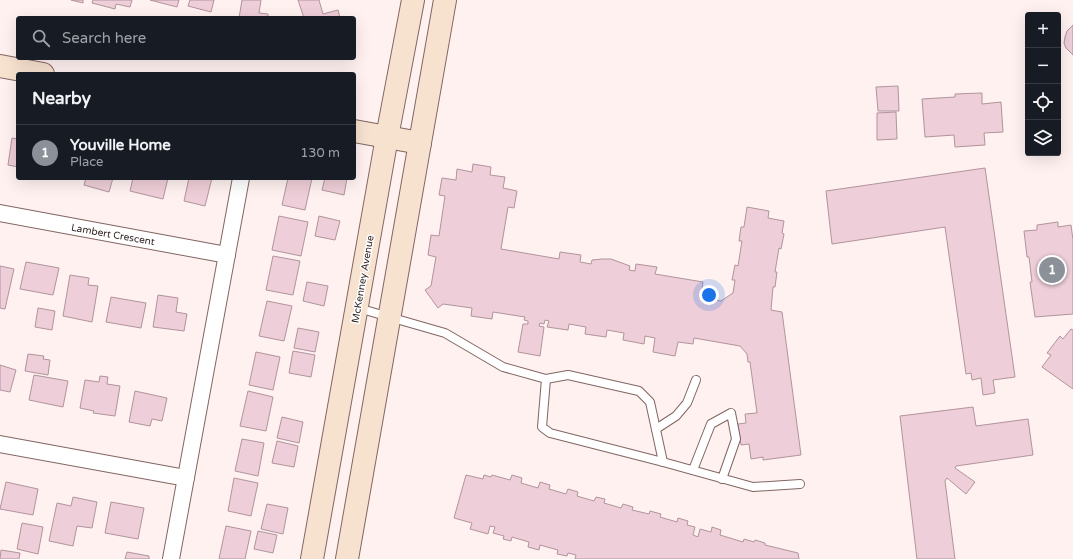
<!DOCTYPE html>
<html lang="en">
<head>
<meta charset="utf-8">
<style>
	body { margin:0; font-family:"Varela Round",sans-serif; background:#20242c; color:#f1f3f6 }
	.controls { position:absolute; right:12px; top:12px; display:grid; overflow:hidden; border-radius:4px; box-shadow:0 4px 16px #0002 }
	.controls button { width:36px; height:36px; display:grid; place-items:center; padding:0; border:0; border-bottom:1px solid #363941; background:#171b24; color:#f1f3f6; font:20px sans-serif }
	.you { position:absolute; left:709px; top:295px; width:14px; height:14px; margin:-10px; border:3px solid #fff; border-radius:50%; background:#1a73e8; box-shadow:0 0 0 6px #1a73e833 }
	.badge { display:grid; place-items:center; width:26px; height:26px; border-radius:50%; background:#8c9099; color:#fff; font-size:13px; font-weight:700 }
	.pin { position:absolute; translate:-50% -50%; border:2px solid #fff; box-shadow:0 1px 4px #0006 }
	.list { margin:0; padding:0; list-style:none }
	h2 { display:flex; justify-content:space-between; align-items:center; height:52px; margin:0; padding:0 16px; font-size:17px }
	h2 small { font-size:13px; font-weight:400; color:#9ea1a6 }
	.list li { display:grid; grid-template-columns:26px 1fr auto; gap:12px; align-items:center; box-sizing:border-box; height:56px; padding:0 16px; border-top:1px solid #363941 }
	.list b { display:block; font-size:15px; white-space:nowrap }
	.list p { margin:0; font-size:13px; white-space:nowrap; color:#9ea1a6 }
	.list em { font-size:13px; font-style:normal; color:#9ea1a6 }
	.icon { flex:none; width:22px; height:22px; fill:none; stroke:currentColor; stroke-width:2; stroke-linecap:round; stroke-linejoin:round }
	.map { position:relative; flex:none; width:1073px; height:559px; overflow:hidden }
	.search { position:absolute; background:#171b24; box-shadow:0 4px 16px #0002; left:16px; top:16px; width:340px; height:44px; display:flex; align-items:center; gap:10px; box-sizing:border-box; padding:0 14px; border-radius:4px; color:#9ea1a6; font-size:15px }
	.panel { position:absolute; background:#171b24; box-shadow:0 4px 16px #0002; left:16px; top:72px; width:340px; height:108px; border-radius:4px }
	.map>svg:first-child { display:block }
	.building { fill:#eeced8; stroke:#b1949d }
	.lines { fill:none; stroke-linecap:round; stroke-linejoin:round }
	.service-casing { stroke:#826662; stroke-width:10 }
	.minor-casing { stroke:#826662; stroke-width:18 }
	.secondary-casing { stroke:#826662; stroke-width:24 }
	.service { stroke:#fff; stroke-width:8 }
	.minor { stroke:#fff; stroke-width:16 }
	.secondary { stroke:#f7e1cf; stroke-width:22 }
	.labels { text-anchor:middle; stroke-width:3; stroke-linejoin:round; paint-order:stroke }
	.street-label { font-size:10px; fill:#302422; stroke:#fff }
</style>
</head>
<body>
<div class="map">
<svg width="1073" height="559" viewBox="0 0 1073 559">
	<rect width="100%" height="100%" fill="#fef1ef"/>
	<g class="building">
		<polygon points="71,0 83,0 83,3"/>
		<polygon points="93,0 132,0 130,7 116,4 115,9 92,3"/>
		<polygon points="150,0 179,0 177,7"/>
		<polygon points="190,0 214,0 211,12 188,6"/>
		<polygon points="242,0 261,0 259,13 268,14 268,18 239,18"/>
		<polygon points="298,0 319,0 323,14 338,10 340,18 304,18"/>
		<polygon points="1073,25 1073,55 1066,48 1064,43 1065,37 1067,31"/>
		<polygon points="898,86 899,111 878,111 876,87"/>
		<polygon points="982,93 982,104 1001,102 1003,132 984,133 985,145 955,147 954,135 925,137 922,99 955,97 955,94"/>
		<polygon points="896,112 897,139 877,140 877,113"/>
		<polygon points="12,138 18,139 18,167 8,165"/>
		<polygon points="473,164 491,167 490,175 505,177 503,188 517,191 514,208 508,207 501,249 559,259 560,252 581,255 580,262 591,264 592,260 602,259 611,259 630,266 629,270 635,271 636,264 657,267 655,274 703,282 701,296 708,297 708,299 721,301 733,293 735,280 732,280 735,265 738,266 742,241 739,241 741,227 744,227 747,207 769,211 768,218 784,221 782,233 784,234 781,249 779,248 775,272 777,272 775,287 773,287 771,310 782,312 801,455 763,460 763,457 751,459 749,444 741,445 738,424 746,423 745,414 757,413 750,362 748,362 747,354 740,346 694,338 693,344 678,342 675,356 653,352 655,338 645,336 644,344 623,340 624,333 607,330 606,337 585,334 586,327 569,324 568,330 547,327 549,321 545,320 544,324 540,323 539,326 544,327 540,356 518,352 523,324 528,324 528,321 524,320 525,317 493,312 492,319 471,316 472,308 443,304 438,308 425,290 431,286 436,257 428,255 431,235 439,236 445,196 439,195 442,178 456,180 457,169 472,172"/>
		<polygon points="985,168 1015,377 993,380 995,393 983,395 981,378 972,380 971,373 966,374 945,227 832,244 826,191"/>
		<polygon points="86,178 113,178 109,192 84,185"/>
		<polygon points="133,178 168,178 163,199 130,191"/>
		<polygon points="189,178 212,178 205,206 184,201"/>
		<polygon points="288,178 312,178 305,210 282,205"/>
		<polygon points="325,178 347,178 344,195 322,190"/>
		<polygon points="279,216 308,222 301,256 272,250"/>
		<polygon points="319,216 340,221 335,240 315,236"/>
		<polygon points="1058,222 1058,227 1071,225 1073,240 1073,314 1035,317 1030,282 1032,282 1029,257 1027,257 1024,231 1037,230 1037,225"/>
		<polygon points="273,256 300,261 293,295 266,290"/>
		<polygon points="26,262 59,268 53,295 20,289"/>
		<polygon points="0,266 14,269 5,309 0,308"/>
		<polygon points="70,275 89,278 88,285 98,286 92,322 63,316"/>
		<polygon points="307,282 328,286 324,306 303,301"/>
		<polygon points="158,295 178,298 176,312 187,314 184,331 153,327"/>
		<polygon points="111,297 146,303 141,328 106,322"/>
		<polygon points="267,301 292,306 284,341 259,336"/>
		<polygon points="38,308 55,311 52,330 35,327"/>
		<polygon points="298,328 319,332 315,352 294,348"/>
		<polygon points="1071,329 1073,330 1073,389 1042,367 1051,355 1047,353 1060,336 1063,339"/>
		<polygon points="293,351 315,355 311,377 289,373"/>
		<polygon points="256,352 280,357 273,390 249,385"/>
		<polygon points="28,354 44,356 43,359 50,360 48,375 25,371"/>
		<polygon points="0,365 16,370 10,392 0,390"/>
		<polygon points="34,375 68,381 63,407 29,400"/>
		<polygon points="100,376 108,377 107,384 120,386 115,416 93,413 94,411 80,408 85,380 99,382"/>
		<polygon points="135,391 167,398 162,421 152,419 150,426 129,422"/>
		<polygon points="248,391 273,397 266,431 240,426"/>
		<polygon points="973,407 976,426 1028,419 1033,455 956,466 955,468 975,482 966,494 947,478 945,481 955,559 917,559 900,416"/>
		<polygon points="282,417 303,422 299,443 277,438"/>
		<polygon points="242,439 264,443 258,476 235,471"/>
		<polygon points="277,441 298,446 294,467 272,463"/>
		<polygon points="466,475 483,479 484,475 491,477 492,475 510,480 512,475 522,478 521,483 538,488 540,482 550,485 549,489 566,494 568,489 578,492 577,496 594,501 596,497 605,499 604,503 621,508 623,504 633,507 632,510 649,514 650,511 661,514 660,517 677,522 678,518 688,521 687,525 695,527 693,535 698,537 700,529 711,532 712,527 721,530 720,535 743,542 744,539 754,542 755,540 765,543 765,545 798,553 799,559 575,559 576,555 568,553 567,556 557,554 558,550 540,545 539,550 528,547 529,542 512,537 511,541 503,539 504,536 493,533 495,527 490,526 488,534 470,529 472,523 454,518"/>
		<polygon points="234,478 258,483 251,516 228,511"/>
		<polygon points="6,482 38,489 33,515 0,509"/>
		<polygon points="73,497 97,502 92,528 77,526 73,546 49,541 57,503 71,506"/>
		<polygon points="111,502 144,508 138,539 105,533"/>
		<polygon points="267,504 288,508 283,534 261,529"/>
		<polygon points="22,523 43,527 38,554 17,549"/>
		<polygon points="226,526 251,531 245,559 219,559"/>
		<polygon points="258,531 277,535 273,553 254,549"/>
		<polygon points="1,550 20,553 19,559 0,559"/>
		<polygon points="127,552 149,556 149,559 125,559"/>
	</g>
	<g class="lines">
		<defs>
			<g id="service">
				<polyline points="358,308 445,333 503,367 546,379 568,375 639,391 650,402 663,462"/>
				<polyline points="546,379 542,427 550,433 663,462 753,487 800,484"/>
				<polyline points="656,429 676,416 687,403 696,380"/>
				<polyline points="693,470 711,424 731,413 736,439 722,479"/>
			</g>
			<g id="minor">
				<polyline points="0,213 227,255"/>
				<polyline points="0,444 186,478"/>
				<polyline points="171,559 241,178"/>
			</g>
			<g id="secondary">
				<polyline points="0,66 43,74"/>
				<polyline points="354,131 420,143"/>
				<polyline points="312,559 387,137 413,0"/>
				<polyline points="347,559 445,0"/>
			</g>
		</defs>
		<use href="#service" class="service-casing"/>
		<use href="#minor" class="minor-casing"/>
		<use href="#secondary" class="secondary-casing"/>
		<use href="#service" class="service"/>
		<use href="#minor" class="minor"/>
		<use href="#secondary" class="secondary"/>
	</g>
	<g class="labels">
		<g class="street-label">
			<text transform="translate(113 234) rotate(10)" y="4">Lambert Crescent</text>
			<text transform="translate(362 279) rotate(-80)" y="4">McKenney Avenue</text>
		</g>
	</g>
</svg>
<div class="controls">
<button>+</button>
<button>−</button>
<button><svg class="icon" aria-label="locate" viewBox="0 0 24 24"><circle cx="12" cy="12" r="6"/><path d="M12 2v4M12 18v4M2 12h4M18 12h4"/></svg></button>
<button><svg class="icon" aria-label="layers" viewBox="0 0 24 24"><path d="M12 4l9 5-9 5-9-5zM3 14l9 5 9-5"/></svg></button>
</div>
<div class="you"></div>
<div class="pin badge" style="left:1052px;top:270px">1</div>
<div class="search"><svg class="icon" aria-label="search" viewBox="0 0 24 24"><circle cx="10" cy="10" r="6"/><path d="M15 15l6 6"/></svg>Search here</div>
<section class="panel">
<h2>Nearby<small></small></h2>
<ul class="list">
<li><span class="badge">1</span><div><b>Youville Home</b><p>Place</p></div><em>130 m</em></li>
</ul>
</section>
</div>
</body>
</html>
